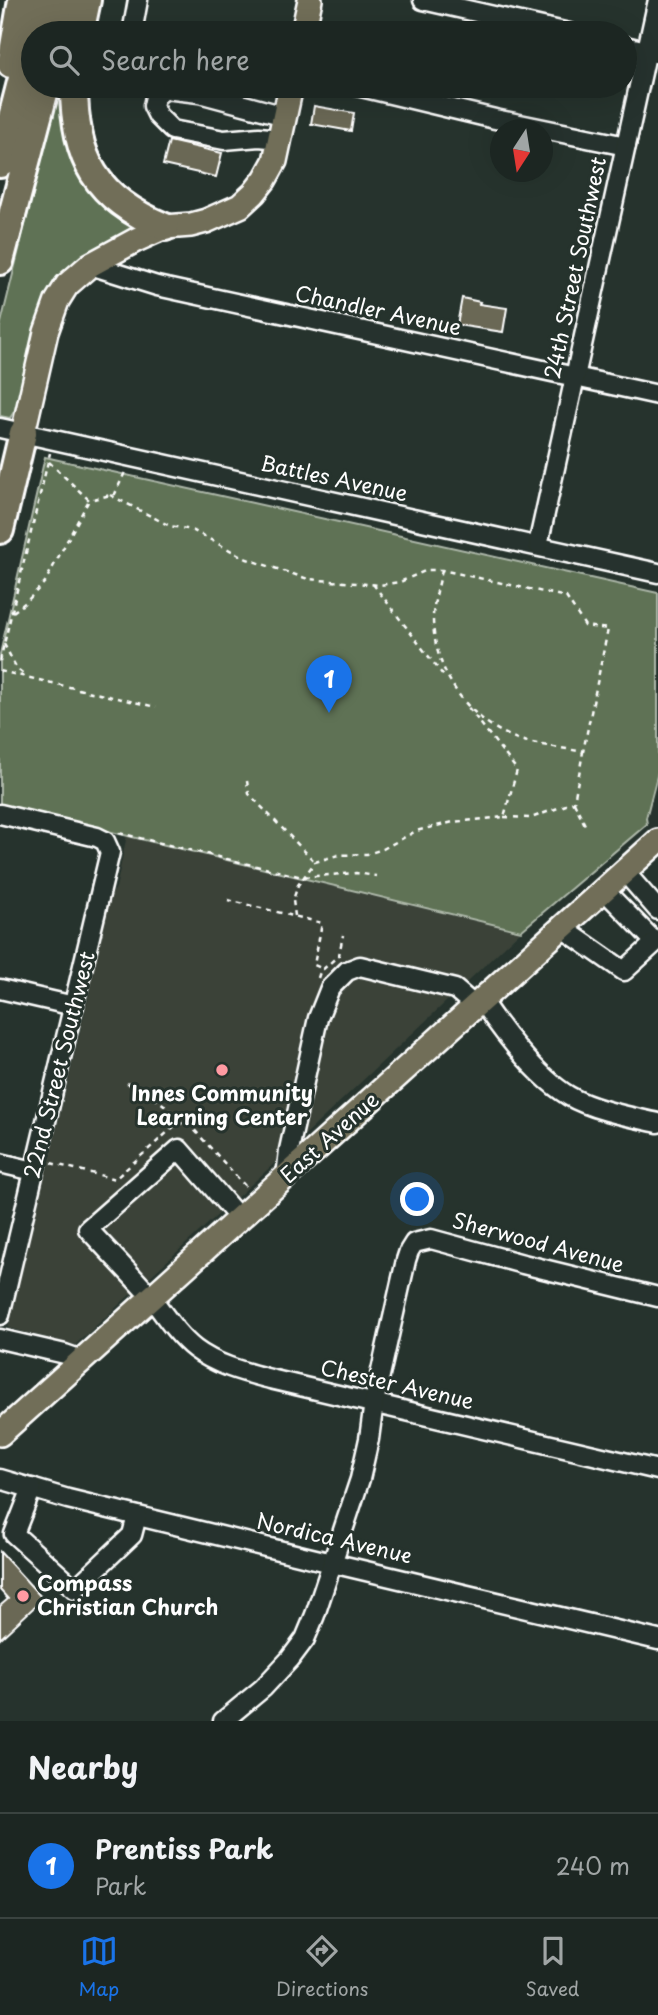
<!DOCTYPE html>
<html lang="en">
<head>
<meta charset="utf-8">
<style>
	body { margin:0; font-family:"Playpen Sans",sans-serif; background:#252e2a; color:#f1f3f6 }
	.compass { position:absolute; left:490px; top:119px; width:63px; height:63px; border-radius:50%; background:#1c2622; box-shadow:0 7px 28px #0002; rotate:192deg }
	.you { position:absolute; left:418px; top:1200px; width:24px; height:24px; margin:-18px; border:5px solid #fff; border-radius:50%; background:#1a73e8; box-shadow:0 0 0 10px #1a73e833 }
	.badge { display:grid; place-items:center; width:46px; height:46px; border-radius:50%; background:#1a73e8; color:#fff; font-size:23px; font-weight:700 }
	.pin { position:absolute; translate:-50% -58px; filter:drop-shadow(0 2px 4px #0008) }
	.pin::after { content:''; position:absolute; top:37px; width:24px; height:21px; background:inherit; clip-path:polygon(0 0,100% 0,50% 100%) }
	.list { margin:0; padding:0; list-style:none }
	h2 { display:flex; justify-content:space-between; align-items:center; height:91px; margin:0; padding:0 28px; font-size:30px }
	h2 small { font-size:23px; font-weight:400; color:#a0a5a5 }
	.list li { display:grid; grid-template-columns:46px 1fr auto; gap:21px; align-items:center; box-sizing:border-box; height:105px; padding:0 28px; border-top:2px solid #3a4340 }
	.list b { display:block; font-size:26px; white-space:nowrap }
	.list p { margin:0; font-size:23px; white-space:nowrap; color:#a0a5a5 }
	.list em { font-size:23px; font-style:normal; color:#a0a5a5 }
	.icon { flex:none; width:38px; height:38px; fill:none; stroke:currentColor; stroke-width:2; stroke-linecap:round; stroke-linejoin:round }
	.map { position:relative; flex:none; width:658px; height:1721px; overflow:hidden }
	.search { position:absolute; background:#1c2622; box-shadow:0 7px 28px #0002; left:21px; right:21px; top:21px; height:77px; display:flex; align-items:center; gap:18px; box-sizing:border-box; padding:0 24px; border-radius:38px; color:#a0a5a5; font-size:26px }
	.sheet { height:196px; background:#1c2622 }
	nav { display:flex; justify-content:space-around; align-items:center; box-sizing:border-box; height:98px; border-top:2px solid #3a4340; background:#1c2622; font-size:19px; color:#a0a5a5 }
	nav a { display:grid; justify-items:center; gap:4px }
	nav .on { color:#1a73e8 }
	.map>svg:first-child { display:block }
	.built { fill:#3a4339 }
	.green { fill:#5e7255; stroke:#aeb8aa; stroke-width:2 }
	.building { fill:#6a6854; stroke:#fff; stroke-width:2 }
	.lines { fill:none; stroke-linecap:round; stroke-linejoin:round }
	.minor-casing { stroke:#fff; stroke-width:23 }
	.major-casing { stroke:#fff; stroke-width:28 }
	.highway-casing { stroke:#fff; stroke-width:32 }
	.path { stroke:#fff; stroke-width:2.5; stroke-dasharray:5 5; stroke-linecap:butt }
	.minor { stroke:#26332d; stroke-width:18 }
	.major { stroke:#716e59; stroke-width:23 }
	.highway { stroke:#716e59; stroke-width:26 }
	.poi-dot { fill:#ff9aa2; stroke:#26332d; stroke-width:2.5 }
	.labels { text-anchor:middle; stroke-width:6; stroke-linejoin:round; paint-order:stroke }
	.street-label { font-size:21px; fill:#fff; stroke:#26332d }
	.poi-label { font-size:21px; font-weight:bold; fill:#fff; stroke:#26332d }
</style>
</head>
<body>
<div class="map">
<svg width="658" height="1721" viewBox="0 0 658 1721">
	<rect width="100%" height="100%" fill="#26332d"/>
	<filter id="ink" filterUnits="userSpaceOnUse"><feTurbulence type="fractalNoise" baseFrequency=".0143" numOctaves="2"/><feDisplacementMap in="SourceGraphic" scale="14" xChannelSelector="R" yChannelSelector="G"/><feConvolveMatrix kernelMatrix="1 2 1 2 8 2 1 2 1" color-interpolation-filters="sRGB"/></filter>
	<g filter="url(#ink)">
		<polygon class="built" points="127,835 521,931 289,1150 75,1345 8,1328 90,990 88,977 109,898 116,888"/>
		<g class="green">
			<polygon points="59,86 68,86 71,156 80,177 104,204 144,229 93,250 59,277 44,310 17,407 10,418 0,416 0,327"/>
			<polygon points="45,457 658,593 658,772 646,818 647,824 521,931 0,805 0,654"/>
		</g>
		<g class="building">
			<polygon points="314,106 354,113 351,131 311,124"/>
			<polygon points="169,141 222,153 216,177 163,165"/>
			<polygon points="462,298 480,302 479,304 507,308 503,332 457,325"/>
			<polygon points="0,1552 43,1599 0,1639 0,1606 8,1599 0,1590"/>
		</g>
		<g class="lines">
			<defs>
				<g id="minor">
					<polyline points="423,0 569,33"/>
					<polyline points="132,33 138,0"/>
					<polyline points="625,46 655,53"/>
					<polyline points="357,86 495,119 626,146"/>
					<polyline points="280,139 259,137 224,140 172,130 158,116 153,106 155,97 165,89 199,93 285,116"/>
					<polyline points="90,265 157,286 658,395"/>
					<polyline points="0,428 658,573"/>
					<polyline points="538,545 658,0"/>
					<polyline points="0,814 97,837 105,841 110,852 0,1315"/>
					<polyline points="624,871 658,910"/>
					<polyline points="603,889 655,942"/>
					<polyline points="561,927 624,971 658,940"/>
					<polyline points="0,989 74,1006"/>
					<path d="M481 1000C502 1031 537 1077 569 1096 593 1110 631 1117 658 1123"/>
					<polyline points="0,1163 34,1171"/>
					<polyline points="286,1178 289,1150 318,1018 330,988 347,971 360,966 455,989 475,1006"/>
					<path d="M240 1219 179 1149 88 1229C108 1251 130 1273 150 1296 164 1314 177 1335 195 1349 216 1365 244 1372 270 1379L658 1470"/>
					<polyline points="0,1339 65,1354 82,1360"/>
					<polyline points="0,1479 68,1499 332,1563 658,1640"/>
					<polyline points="32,1488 14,1534 75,1589 132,1535 137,1516"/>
					<polyline points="223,1721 263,1688 290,1659 305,1639 315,1615 360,1479 369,1439 374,1402 406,1260 409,1251 414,1243 431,1239 523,1264 658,1297"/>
				</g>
				<g id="major">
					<polyline points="303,33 310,0"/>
					<polyline points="23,433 46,332 57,301 67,285 90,265 136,240 165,227 191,225 206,221 240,206 254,193 265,179 275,161 291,86"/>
					<polyline points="0,1434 658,841"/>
				</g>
				<g id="highway">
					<polyline points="34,33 43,0"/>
					<polyline points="59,33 68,0"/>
					<polyline points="80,33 87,0"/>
					<polyline points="11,64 22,0"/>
					<path d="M74 86C74 159 96 199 165 227"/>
					<polyline points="0,164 33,36"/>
					<polyline points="0,261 46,86"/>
					<polyline points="0,530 23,433"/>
				</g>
			</defs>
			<use href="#minor" class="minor-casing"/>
			<use href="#major" class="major-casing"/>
			<use href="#highway" class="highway-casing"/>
			<g class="path">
				<polyline points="49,462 89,500 115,494 126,470"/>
				<path d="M110 495 170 526 192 530 247 559 308 579 379 585 400 582 427 570H442L566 597 585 626 608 629 583 752C564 748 543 746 524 741 471 726 433 672 433 618 433 603 439 585 442 570"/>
				<polyline points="373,584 446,679"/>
				<polyline points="13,612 26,602 45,582 89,500"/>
				<polyline points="4,644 17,669 25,675"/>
				<polyline points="0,661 50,453"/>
				<polyline points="0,671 156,707"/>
				<polyline points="247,781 249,794 315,862"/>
				<polyline points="574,802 586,827"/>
				<polyline points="504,817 531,818 574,802 583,752"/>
				<polyline points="119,833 302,877 356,873 376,876"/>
				<polyline points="228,900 322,923 314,965 321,968"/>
				<polyline points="295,916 293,900 298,885 315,862 338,855 367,854 383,849 416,831 453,822 504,817 517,770 467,706"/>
				<polyline points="318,978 320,972 339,955 343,935"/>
				<path d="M127 1083C147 1096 167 1100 178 1123"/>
				<path d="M189 1124C197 1114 205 1115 217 1114"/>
				<polyline points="51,1163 115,1179 178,1123 189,1124 247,1188"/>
			</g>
			<use href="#minor" class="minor"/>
			<use href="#major" class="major"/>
			<use href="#highway" class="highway"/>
		</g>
	</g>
	<g class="poi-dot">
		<circle cx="222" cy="1070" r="7"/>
		<circle cx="23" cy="1596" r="7"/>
	</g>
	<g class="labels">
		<g class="street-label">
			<text transform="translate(576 268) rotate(-78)" y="7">24th Street Southwest</text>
			<text transform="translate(378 311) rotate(12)" y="7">Chandler Avenue</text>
			<text transform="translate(334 479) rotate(12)" y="7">Battles Avenue</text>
			<text transform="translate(60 1065) rotate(-76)" y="7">22nd Street Southwest</text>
			<text transform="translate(330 1138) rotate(-42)" y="7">East Avenue</text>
			<text transform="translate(538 1243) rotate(15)" y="7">Sherwood Avenue</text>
			<text transform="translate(397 1385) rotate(13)" y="7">Chester Avenue</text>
			<text transform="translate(334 1539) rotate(13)" y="7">Nordica Avenue</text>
		</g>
		<g class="poi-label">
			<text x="222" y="1101">Innes Community<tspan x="222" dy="24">Learning Center</tspan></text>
			<text x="37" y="1591" text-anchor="start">Compass<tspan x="37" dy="24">Christian Church</tspan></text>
		</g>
	</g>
</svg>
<svg class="compass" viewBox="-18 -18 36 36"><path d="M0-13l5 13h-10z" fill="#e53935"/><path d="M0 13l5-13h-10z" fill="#a0a5a5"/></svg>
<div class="you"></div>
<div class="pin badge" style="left:329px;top:713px">1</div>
<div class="search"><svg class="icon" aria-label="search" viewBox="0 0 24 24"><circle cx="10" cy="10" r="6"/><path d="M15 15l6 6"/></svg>Search here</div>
</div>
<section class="sheet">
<h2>Nearby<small></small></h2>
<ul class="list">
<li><span class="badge">1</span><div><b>Prentiss Park</b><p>Park</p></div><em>240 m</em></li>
</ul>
</section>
<nav>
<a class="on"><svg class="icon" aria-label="map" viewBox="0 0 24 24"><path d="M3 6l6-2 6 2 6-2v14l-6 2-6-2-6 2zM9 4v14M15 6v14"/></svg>Map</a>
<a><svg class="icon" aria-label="directions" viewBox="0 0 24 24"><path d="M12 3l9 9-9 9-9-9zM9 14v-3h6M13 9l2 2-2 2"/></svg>Directions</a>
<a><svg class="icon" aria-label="saved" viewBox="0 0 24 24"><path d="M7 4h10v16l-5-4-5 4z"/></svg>Saved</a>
</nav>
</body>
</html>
